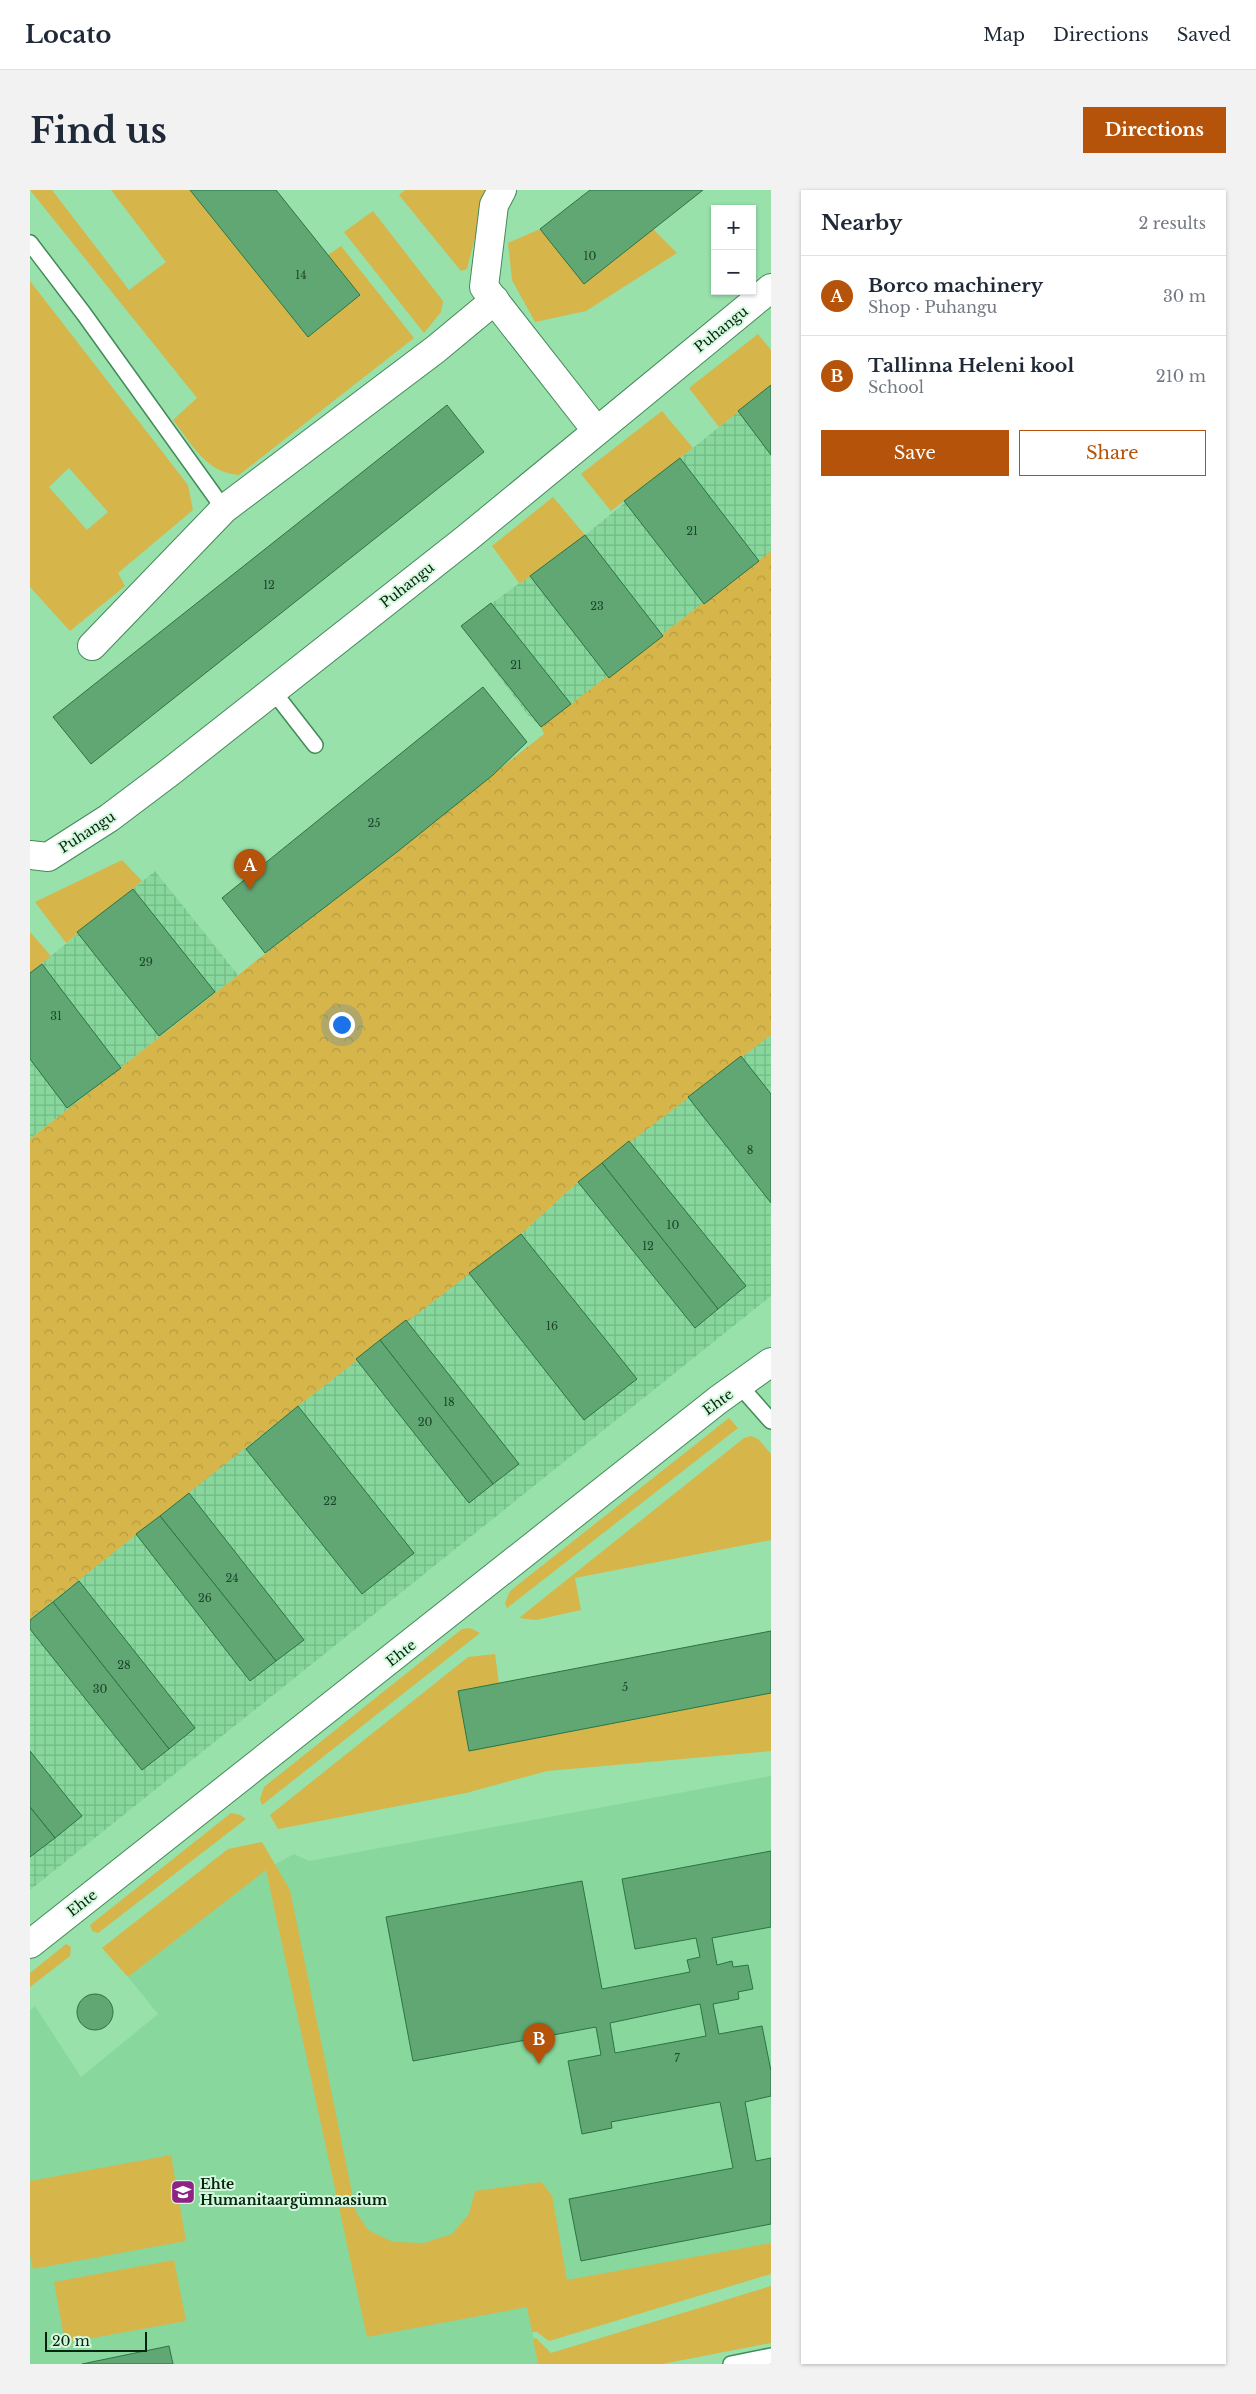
<!DOCTYPE html>
<html lang="en">
<head>
<meta charset="utf-8">
<style>
	body { margin:0; font-family:"Libre Baskerville",serif; background:#f2f2f3; color:#1f2937 }
	.controls { position:absolute; right:15px; top:15px; display:grid; overflow:hidden; border-radius:0px; box-shadow:0 1px 4px #0004 }
	.controls button { width:45px; height:45px; display:grid; place-items:center; padding:0; border:0; border-bottom:1px solid #e0e1e3; background:#fff; color:#1f2937; font:25px sans-serif }
	.scale { position:absolute; left:15px; bottom:12px; width:102px; box-sizing:border-box; padding-left:5px; border:2px solid #052410; border-top:0; font-size:14px; line-height:18px; white-space:nowrap; color:#052410; -webkit-text-stroke:4px #d4f8dc; paint-order:stroke }
	.you { position:absolute; left:311px; top:834px; width:18px; height:18px; margin:-12px; border:4px solid #fff; border-radius:50%; background:#1a73e8; box-shadow:0 0 0 8px #1a73e833 }
	.badge { display:grid; place-items:center; width:32px; height:32px; border-radius:50%; background:#b45309; color:#fff; font-size:16px; font-weight:700 }
	.pin { position:absolute; translate:-50% -41px; filter:drop-shadow(0 1px 2px #0008) }
	.pin::after { content:''; position:absolute; top:26px; width:18px; height:15px; background:inherit; clip-path:polygon(0 0,100% 0,50% 100%) }
	.list { margin:0; padding:0; list-style:none }
	h2 { display:flex; justify-content:space-between; align-items:center; height:65px; margin:0; padding:0 20px; font-size:21px }
	h2 small { font-size:16px; font-weight:400; color:#747a83 }
	.list li { display:grid; grid-template-columns:32px 1fr auto; gap:15px; align-items:center; box-sizing:border-box; height:80px; padding:0 20px; border-top:1px solid #e0e1e3 }
	.list b { display:block; font-size:19px; white-space:nowrap }
	.list p { margin:0; font-size:16px; white-space:nowrap; color:#747a83 }
	.list em { font-size:16px; font-style:normal; color:#747a83 }
	.actions { display:flex; gap:10px; padding:15px 20px }
	.actions a { flex:1; padding:11px 0; border:1px solid #b45309; border-radius:0px; text-align:center; font-size:18px; color:#b45309 }
	.actions .main { background:#b45309; color:#fff }
	.map { position:relative; flex:none; width:741px; height:2174px; overflow:hidden; border-radius:0px }
	header { display:flex; align-items:center; gap:30px; box-sizing:border-box; height:70px; padding:0 25px; background:#fff; border-bottom:1px solid #e0e1e3 }
	header strong { font-size:24px }
	nav { display:flex; gap:28px; margin-inline-start:auto; font-size:18px }
	.intro { display:flex; align-items:center; justify-content:space-between; box-sizing:border-box; height:120px; padding:0 30px }
	h1 { margin:0; font-size:35px }
	.button { padding:12px 22px; border-radius:0px; background:#b45309; color:#fff; font-size:18px; font-weight:700 }
	main { display:flex; gap:30px; padding:0 30px }
	aside { flex:1; background:#fff; border-radius:0px; box-shadow:0 1px 4px #0004 }
	.map>svg:first-child { display:block }
	.built { fill:#88d89e }
	.industrial { fill:url(#industrial-grid) }
	.grass { fill:#d6b54a; fill-rule:evenodd }
	.park { fill:url(#park-crowns) }
	.building { fill:#60a774; stroke:#2b7444; fill-rule:evenodd }
	.lines { fill:none; stroke-linecap:round; stroke-linejoin:round }
	.service-casing { stroke:#438a59; stroke-width:18 }
	.minor-casing { stroke:#438a59; stroke-width:30 }
	.service { stroke:#fff; stroke-width:15 }
	.minor { stroke:#fff; stroke-width:28 }
	.labels { text-anchor:middle; stroke-width:4; stroke-linejoin:round; paint-order:stroke }
	.number-label { font-size:11px; fill:#1c4529 }
	.street-label { font-size:14px; fill:#052410; stroke:#d4f8dc }
	.poi-label { font-size:14px; font-weight:bold; fill:#052410; stroke:#d4f8dc; text-anchor:start }
</style>
</head>
<body>
<header>
<strong>Locato</strong>
<nav><a>Map</a><a>Directions</a><a>Saved</a></nav>
</header>
<div class="intro"><h1>Find us</h1><a class="button">Directions</a></div>
<main>
<div class="map">
<svg width="741" height="2174" viewBox="0 0 741 2174">
	<defs>
		<pattern id="industrial-grid" width="8" height="8" patternUnits="userSpaceOnUse" patternTransform="scale(1.25)"><rect width="8" height="8" fill="#88d89e"/><path d="M0 4h8M4 0v8" fill="none" stroke="#74b987"/></pattern>
		<pattern id="park-crowns" width="20" height="18" patternUnits="userSpaceOnUse" patternTransform="scale(1.25)"><rect width="20" height="18" fill="#d6b54a"/><path d="M2 6a3 3 0 1 1 6 0M12 15a3 3 0 1 1 6 0" fill="none" stroke="#b69c40"/></pattern>
	</defs>
	<rect width="100%" height="100%" fill="#98e1ab"/>
	<polygon class="built" points="741,1586 741,2069 498,2117 508,2174 0,2174 0,1820 5,1816 51,1887 128,1824 98,1787 236,1679 264,1664 279,1671"/>
	<g class="industrial">
		<polygon points="741,195 741,362 511,537 497,524 431,436 555,345"/>
		<polygon points="125,681 208,785 0,949 0,783"/>
		<polygon points="741,783 741,1106 0,1700 0,1374"/>
	</g>
	<g class="grass">
		<path d="M0 0H22L99 100 136 72 81 0H160L278 147 330 105 298 65 311 56 384 148 209 285C176 283 162 254 143 230L167 208Z"/>
		<polygon points="375,0 457,0 437,79 431,81 369,5"/>
		<polygon points="343,21 413,111 411,122 394,143 314,42"/>
		<polygon points="510,39 623,39 647,63 556,121 505,132 482,90 478,53"/>
		<path d="M0 91 158 295 163 320 88 383 95 396 40 441 0 397ZM39 278 78 322 57 340 19 297Z"/>
		<polygon points="728,144 741,160 741,196 689,237 659,198"/>
		<polygon points="632,221 663,258 581,321 551,284"/>
		<polygon points="523,307 555,345 490,394 462,356"/>
		<polygon points="92,670 112,691 36,753 5,712"/>
		<polygon points="0,742 21,766 0,783"/>
		<polygon points="699,1228 708,1238 477,1418 475,1413 480,1401"/>
		<polygon points="721,1246 728,1249 741,1264 741,1350 545,1388 551,1420 506,1430 489,1428 714,1248"/>
		<polygon points="440,1438 450,1443 232,1615 230,1609 234,1597 432,1439"/>
		<polygon points="465,1464 469,1493 428,1501 439,1560 741,1503 741,1561 517,1581 436,1603 248,1639 240,1625 438,1467"/>
		<polygon points="201,1623 210,1625 216,1629 68,1743 62,1741 60,1735"/>
		<polygon points="232,1652 260,1700 326,2022 338,2040 363,2052 394,2053 422,2044 439,2024 445,2001 511,1992 522,2005 537,2090 741,2053 741,2084 519,2151 507,2142 502,2142 497,2117 337,2147 236,1680 98,1787 72,1758 198,1659"/>
		<polygon points="36,1754 41,1757 40,1766 0,1797 0,1783"/>
		<polygon points="141,1965 156,2051 3,2079 0,2065 0,1991"/>
		<polygon points="144,2070 156,2131 35,2153 24,2092"/>
		<polygon points="741,2096 741,2153 632,2174 508,2174 503,2149 506,2148 521,2163"/>
	</g>
	<polygon class="park" points="741,361 741,845 548,992 491,1044 268,1216 0,1429 0,949 514,544 511,537"/>
	<g class="building">
		<polygon points="160,0 246,0 330,105 278,147"/>
		<polygon points="560,0 673,0 554,94 510,39"/>
		<polygon points="741,195 741,265 708,221"/>
		<polygon points="417,215 454,262 61,574 23,527"/>
		<polygon points="650,268 729,371 674,414 594,311"/>
		<polygon points="555,345 633,446 579,488 500,386"/>
		<polygon points="461,413 541,514 511,537 431,436"/>
		<polygon points="453,497 497,552 463,585 367,662 235,763 192,708"/>
		<polygon points="103,699 185,802 129,846 47,742"/>
		<polygon points="12,774 91,878 37,918 0,869 0,783"/>
		<polygon points="711,866 741,904 741,1013 658,907"/>
		<polygon points="599,951 716,1096 688,1119 572,973"/>
		<polygon points="572,973 688,1119 665,1138 548,992"/>
		<polygon points="491,1044 607,1189 554,1230 439,1083"/>
		<polygon points="376,1130 489,1274 463,1294 350,1150"/>
		<polygon points="350,1150 463,1294 439,1313 326,1169"/>
		<polygon points="268,1216 384,1363 332,1404 216,1259"/>
		<polygon points="159,1303 274,1450 246,1471 130,1326"/>
		<polygon points="130,1326 246,1471 220,1491 106,1344"/>
		<polygon points="49,1391 165,1538 139,1559 23,1412"/>
		<polygon points="23,1412 139,1559 112,1580 0,1439 0,1430"/>
		<polygon points="741,1441 741,1503 439,1561 428,1501"/>
		<polygon points="0,1561 52,1626 25,1648 0,1617"/>
		<polygon points="0,1617 25,1648 0,1667"/>
		<path d="M741 1661V1737L682 1748 687 1775 702 1771 703 1777 718 1775 723 1799 708 1802 709 1809 683 1814 689 1844 732 1836 741 1881V1906L715 1912 726 1971 741 1968V2034L551 2071 539 2009 703 1978 690 1912 581 1932 582 1938 552 1944 538 1871 571 1865 566 1837 383 1871 356 1727 552 1691 572 1799 660 1782 657 1770 670 1767 666 1748 605 1759 592 1689ZM670 1814 676 1846 585 1863 580 1833Z"/>
		<circle cx="65" cy="1822" r="18"/>
		<polygon points="139,2156 143,2174 52,2174"/>
	</g>
	<g class="lines">
		<defs>
			<g id="service">
				<polyline points="0,53 54,124 194,319"/>
				<polyline points="243,501 285,555"/>
				<polyline points="710,1196 741,1231"/>
				<polyline points="701,2174 741,2166"/>
			</g>
			<g id="minor">
				<polyline points="472,0 464,15 454,97 566,240"/>
				<polyline points="62,456 194,319 406,159 465,110"/>
				<polyline points="0,665 18,667 79,628 140,582 437,348 741,98"/>
				<polyline points="0,1754 688,1210 741,1172"/>
			</g>
		</defs>
		<use href="#service" class="service-casing"/>
		<use href="#minor" class="minor-casing"/>
		<use href="#service" class="service"/>
		<use href="#minor" class="minor"/>
	</g>
	<defs>
		<symbol id="school-square" viewBox="-11 -11 22 22"><rect x="-9" y="-9" width="18" height="18" rx="4" fill="#8e2285" stroke="#d4f8dc"/><path d="M0-5L7-2L0 1L-7-2ZM-4 1L0 2.5L4 1V4Q0 6-4 4Z" fill="#fff"/></symbol>
	</defs>
	<g fill-rule="evenodd">
		<use href="#school-square" x="139" y="1988" width="28" height="28"/>
	</g>
	<g class="labels">
		<g class="number-label">
			<text x="560" y="70">10</text>
			<text x="271" y="89">14</text>
			<text x="662" y="345">21</text>
			<text x="239" y="399">12</text>
			<text x="567" y="420">23</text>
			<text x="486" y="479">21</text>
			<text x="344" y="637">25</text>
			<text x="116" y="776">29</text>
			<text x="26" y="830">31</text>
			<text x="720" y="964">8</text>
			<text x="643" y="1039">10</text>
			<text x="618" y="1060">12</text>
			<text x="522" y="1140">16</text>
			<text x="419" y="1216">18</text>
			<text x="395" y="1236">20</text>
			<text x="300" y="1315">22</text>
			<text x="202" y="1392">24</text>
			<text x="175" y="1412">26</text>
			<text x="94" y="1479">28</text>
			<text x="595" y="1501">5</text>
			<text x="70" y="1503">30</text>
			<text x="647" y="1872">7</text>
		</g>
		<g class="street-label">
			<text transform="translate(691 139) rotate(-39)" y="5">Puhangu</text>
			<text transform="translate(377 395) rotate(-38)" y="5">Puhangu</text>
			<text transform="translate(57 642) rotate(-33)" y="5">Puhangu</text>
			<text transform="translate(688 1212) rotate(-36)" y="5">Ehte</text>
			<text transform="translate(371 1463) rotate(-38)" y="5">Ehte</text>
			<text transform="translate(52 1713) rotate(-38)" y="5">Ehte</text>
		</g>
		<g class="poi-label">
			<text x="170" y="1999">Ehte<tspan x="170" dy="16">Humanitaargümnaasium</tspan></text>
		</g>
	</g>
</svg>
<div class="controls">
<button>+</button>
<button>−</button>
</div>
<div class="scale">20 m</div>
<div class="you"></div>
<div class="pin badge" style="left:220px;top:700px">A</div>
<div class="pin badge" style="left:509px;top:1874px">B</div>
</div>
<aside>
<h2>Nearby<small>2 results</small></h2>
<ul class="list">
<li><span class="badge">A</span><div><b>Borco machinery</b><p>Shop · Puhangu</p></div><em>30 m</em></li>
<li><span class="badge">B</span><div><b>Tallinna Heleni kool</b><p>School</p></div><em>210 m</em></li>
</ul>
<div class="actions"><a class="main">Save</a><a>Share</a></div>
</aside>
</main>
</body>
</html>
